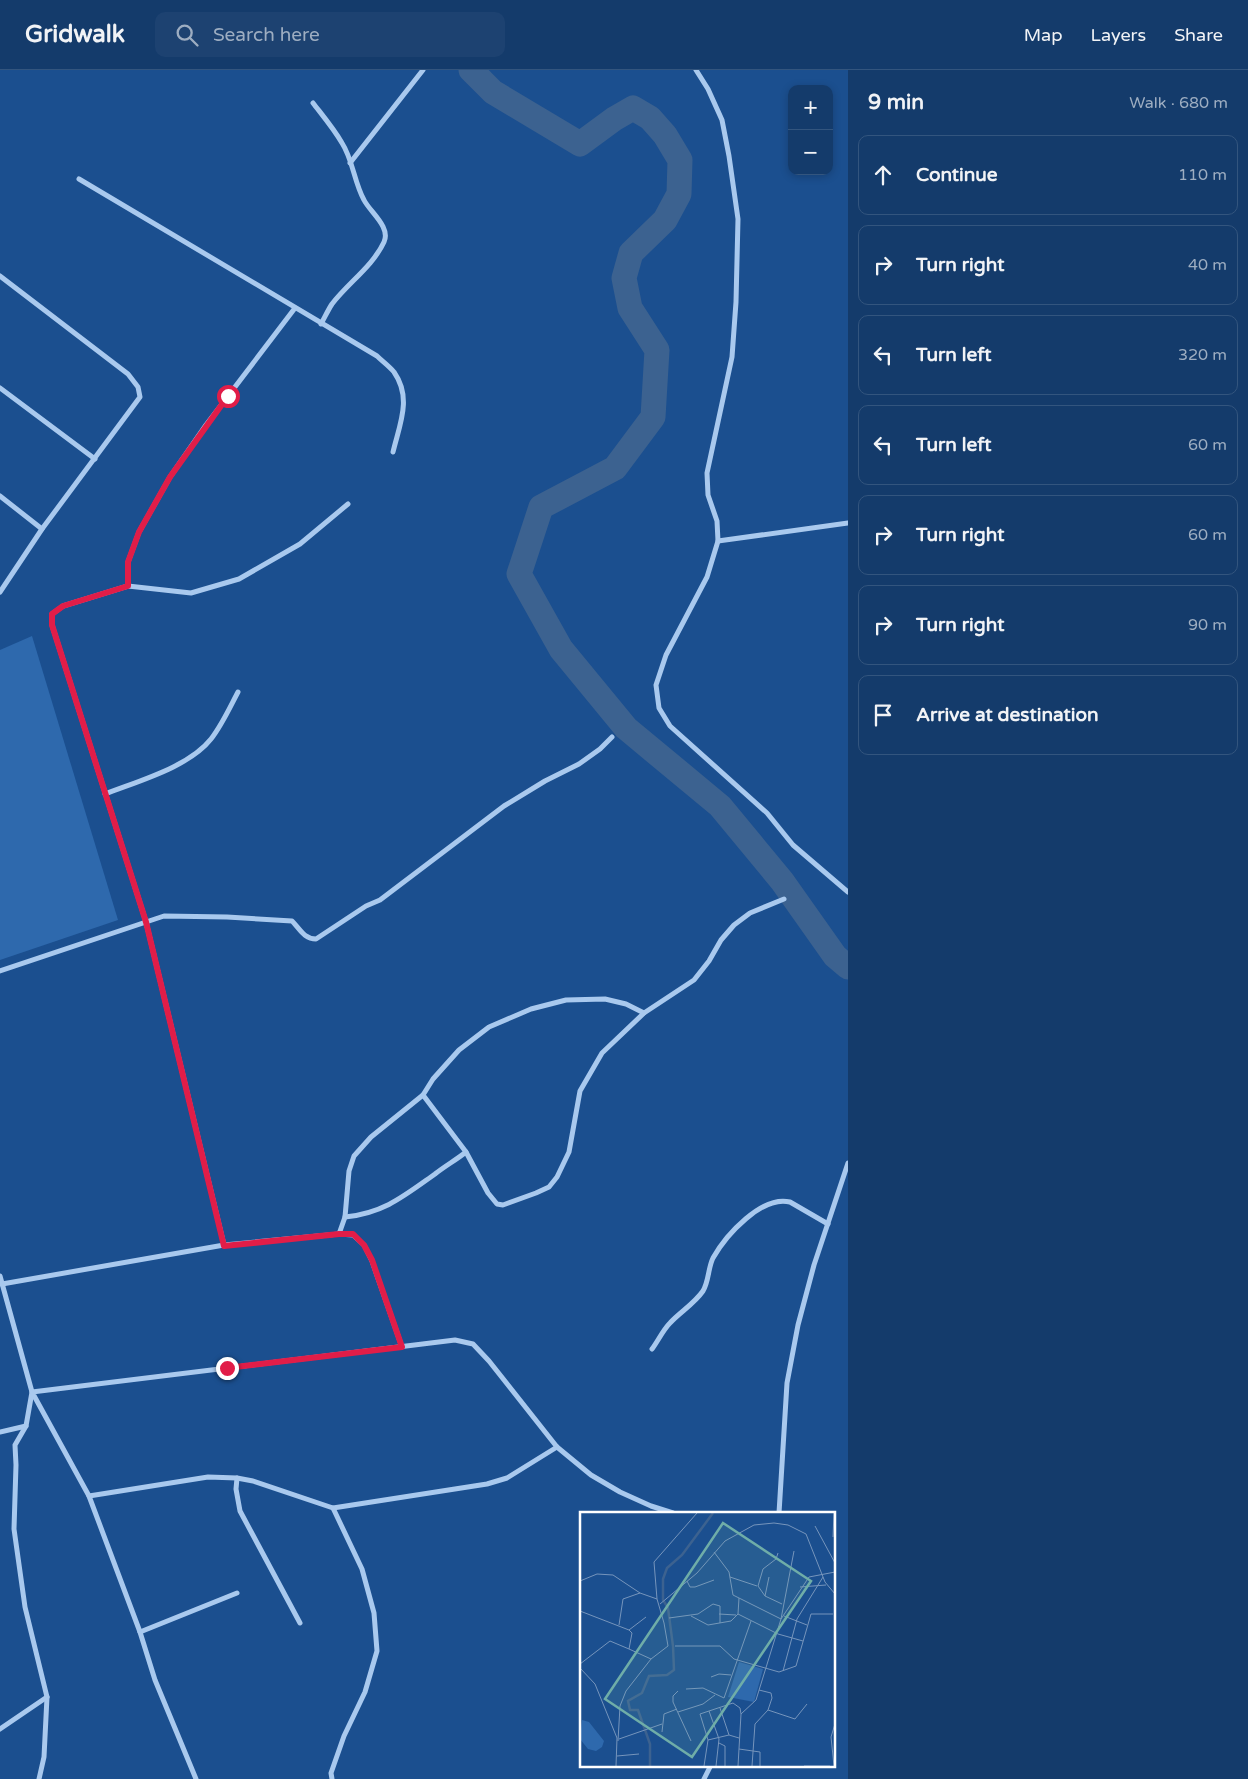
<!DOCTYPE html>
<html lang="en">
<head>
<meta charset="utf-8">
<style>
	body { margin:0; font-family:"Varela Round",sans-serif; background:#1d4271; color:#f1f3f6 }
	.controls { position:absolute; right:15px; top:15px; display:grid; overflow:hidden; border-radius:10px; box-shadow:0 2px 8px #0003 }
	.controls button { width:45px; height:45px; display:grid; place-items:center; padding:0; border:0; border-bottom:1px solid #33557e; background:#143b6b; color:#f1f3f6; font:25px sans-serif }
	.stop { position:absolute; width:15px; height:15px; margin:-11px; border:4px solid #e11d48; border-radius:50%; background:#fff }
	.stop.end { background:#e11d48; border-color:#fff; box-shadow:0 1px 5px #0008 }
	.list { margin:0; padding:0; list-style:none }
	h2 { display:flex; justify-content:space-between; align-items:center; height:65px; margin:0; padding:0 20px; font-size:21px }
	h2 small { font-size:16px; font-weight:400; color:#9dadc1 }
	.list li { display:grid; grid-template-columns:32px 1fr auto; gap:15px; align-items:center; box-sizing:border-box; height:80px; margin:0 10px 10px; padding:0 10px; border:1px solid #33557e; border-radius:10px }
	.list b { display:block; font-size:19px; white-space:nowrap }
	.list em { font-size:16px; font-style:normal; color:#9dadc1 }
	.icon { flex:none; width:28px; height:28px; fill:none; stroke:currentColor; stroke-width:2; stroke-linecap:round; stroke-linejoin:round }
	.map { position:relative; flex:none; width:848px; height:1709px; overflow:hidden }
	header { display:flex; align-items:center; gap:30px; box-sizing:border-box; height:70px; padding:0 25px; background:#143b6b; border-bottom:1px solid #33557e }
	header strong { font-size:24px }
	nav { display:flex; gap:28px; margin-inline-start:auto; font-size:18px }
	.search { width:350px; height:45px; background:#1d4271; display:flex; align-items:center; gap:12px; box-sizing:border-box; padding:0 18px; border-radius:10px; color:#9dadc1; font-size:19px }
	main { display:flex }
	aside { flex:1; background:#143b6b }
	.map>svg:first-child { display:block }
	.green { fill:#2e69ad }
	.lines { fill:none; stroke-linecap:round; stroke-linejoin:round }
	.river { stroke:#3c6290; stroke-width:25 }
	.street { stroke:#a9c9ee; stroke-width:5 }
	.route { stroke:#e11d48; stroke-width:6 }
	.inset-river { fill:none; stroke:#3c6290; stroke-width:2.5 }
	.inset-road { fill:none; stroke:#7695bc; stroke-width:1 }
	.view { fill:#6fada8; fill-opacity:0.15; stroke:#6fada8; stroke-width:2.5 }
	.inset-edge { fill:none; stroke:#fff; stroke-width:2.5 }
</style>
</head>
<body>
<header>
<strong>Gridwalk</strong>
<div class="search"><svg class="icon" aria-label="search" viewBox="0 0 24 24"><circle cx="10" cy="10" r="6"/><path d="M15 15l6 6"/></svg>Search here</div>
<nav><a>Map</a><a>Layers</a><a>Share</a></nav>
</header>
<main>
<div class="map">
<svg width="848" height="1709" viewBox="0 0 848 1709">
	<rect width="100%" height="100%" fill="#1b4f8f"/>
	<polygon class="green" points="32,566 118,850 0,890 0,580"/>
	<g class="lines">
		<polyline class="river" points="471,0 493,22 580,74 614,49 633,38 650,48 665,65 680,90 679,124 665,150 631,183 624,208 630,238 657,280 653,347 615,398 541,437 519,504 561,579 626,658 720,736 782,811 835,886 848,897"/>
		<g class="street">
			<polyline points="696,0 708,19 722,50 729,86 738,149 736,232 732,287 707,403 708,425 717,451 718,471 707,507 666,585 656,615 659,638 670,656 767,743 793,775 848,822"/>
			<path d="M313 33C323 46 334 59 342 73 353 90 354 112 364 130 370 142 391 157 384 172 373 196 348 213 332 234 328 240 325 247 321 254"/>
			<polyline points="350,93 423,0"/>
			<path d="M79 109 377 286C382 291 389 296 394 302 412 328 400 353 393 382"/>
			<polyline points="0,206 128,304 138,317 140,327 42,459 0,522"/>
			<polyline points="0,318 95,389"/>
			<polyline points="0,426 42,459"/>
			<polyline points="718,471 848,453"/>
			<polyline points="128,516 128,492 139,462 170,407 206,355 295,238"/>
			<path d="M105 724C138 711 189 697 211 669 222 655 230 637 238 622"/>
			<path d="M0 901 164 846 227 847 292 851C300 859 304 869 316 869L366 836 380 830 504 736 545 711 579 694 600 679 612 667"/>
			<polyline points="423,1025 466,1082 488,1123 497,1134 503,1135 536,1123 549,1117 557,1107 569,1082 580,1021 602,983 644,943 694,910 709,891 721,870 734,855 750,843 784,829"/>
			<path d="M345 1147C384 1143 404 1126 435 1104 445 1096 456 1090 466 1082"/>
			<polyline points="339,1164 345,1147 349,1101 354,1086 371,1067 423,1025 433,1009 459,980 489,957 531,939 566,930 605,929 626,934 644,943"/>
			<polyline points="224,1175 146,852 52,555 52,544 63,536 128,516 191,523 239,509 300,474 348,434"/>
			<polyline points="0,1206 32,1322 26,1356 15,1375 16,1395 14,1459 25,1537 47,1627 44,1687 39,1709"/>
			<polyline points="2,1214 224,1175 339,1164 353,1165 364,1175 372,1191 402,1277"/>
			<path d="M652 1279C658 1271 663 1260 670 1253 680 1242 694 1234 703 1221 709 1211 708 1198 713 1188 726 1165 762 1125 790 1132L828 1154"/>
			<polyline points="0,1362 26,1356"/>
			<polyline points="237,1408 236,1419 240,1441 300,1553"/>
			<polyline points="89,1426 208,1407 237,1408 253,1411 333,1438 362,1499 374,1543 377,1581 365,1622 344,1666 331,1703 332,1709"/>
			<polyline points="333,1438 487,1414 507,1408 557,1377"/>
			<polyline points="779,1443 787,1313 798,1255 814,1195 848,1093"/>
			<polyline points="140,1562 237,1523"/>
			<polyline points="0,1659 47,1627"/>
			<polyline points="196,1709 155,1610 140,1562 89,1426 32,1322 455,1270 473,1274 489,1291 557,1377 591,1405 620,1422 651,1436 673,1443"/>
			<polyline points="704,1709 711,1695"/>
		</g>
	</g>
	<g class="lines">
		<polyline class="route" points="227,1298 402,1277 372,1190 364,1175 353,1164 339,1164 224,1176 146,852 52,555 52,544 63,536 128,516 128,492 139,462 170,407 228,326"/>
	</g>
	<g transform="translate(580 1442)">
		<rect width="255" height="255" fill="#1b4f8f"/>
		<path d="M159 150 183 157 174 190 148 185ZM2 208 9 210 24 229 22 235 16 239 8 237 0 227Z" fill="#2e69ad"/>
		<path class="inset-river" d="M70 254V232L58 198H50L48 189 62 181 69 164 87 163 94 158 93 134 88 96 83 88V67L87 56 102 43 133 1"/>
		<path class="inset-road" d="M235 14 255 51M253 25 254 1M134 40 149 60 153 83 201 107 214 39M198 41 196 47 183 57 178 74 185 84 202 92M150 65 177 74M0 69 17 62 33 63 60 81 77 87 84 111 88 134 71 147 46 179 40 194 38 229M107 69 110 75H115L134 68M220 75 246 73M185 84 189 65M159 86 158 102 198 122 223 129M77 87 74 50 117 1M80 92 117 61 145 29 174 13 194 11 208 13 226 22 245 70 255 82M0 99 49 118 52 121 49 137 71 147M139 102 156 103M111 104 128 113 151 109 158 102M204 104 227 113M89 106 118 102 133 92 140 94V111M39 113 43 87 60 81M49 118 66 105M95 134H140L154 147 199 160 216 154 231 102H253M0 152 30 129 49 137M0 156 15 172 37 226 36 254M203 159 217 107 243 65M131 165 139 162 151 163M106 177 123 176 144 186 171 109M98 179 93 184V190L111 229M140 196 149 223M188 198 215 207 227 192M129 199 139 227 136 254M98 200 123 192 135 183M82 220 84 202 97 197M39 227 82 212M128 228 149 223 159 226M139 231 145 234V254M159 237 180 240V254M37 244 59 242M124 254 128 228 120 202 153 191 160 196 161 202M158 254 161 202 176 188 201 107 229 65 255 60M172 254 175 212 188 198 192 186 191 181 179 178M224 254H250M254 254 251 225 255 212"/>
		<path class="view" d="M143 11 231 69 112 245 25 187Z"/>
		<rect width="255" height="255" class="inset-edge"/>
	</g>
</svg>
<div class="controls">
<button>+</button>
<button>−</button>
</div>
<div class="stop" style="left:228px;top:326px"></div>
<div class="stop end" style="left:227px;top:1298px"></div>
</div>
<aside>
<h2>9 min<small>Walk · 680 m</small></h2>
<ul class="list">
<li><svg class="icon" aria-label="ahead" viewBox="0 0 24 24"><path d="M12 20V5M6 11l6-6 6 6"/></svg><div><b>Continue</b></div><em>110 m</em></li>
<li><svg class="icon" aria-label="right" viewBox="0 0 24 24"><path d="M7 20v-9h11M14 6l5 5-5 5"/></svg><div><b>Turn right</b></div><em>40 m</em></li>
<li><svg class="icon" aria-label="left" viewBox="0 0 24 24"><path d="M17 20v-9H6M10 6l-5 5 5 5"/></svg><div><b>Turn left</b></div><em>320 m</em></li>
<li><svg class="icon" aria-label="left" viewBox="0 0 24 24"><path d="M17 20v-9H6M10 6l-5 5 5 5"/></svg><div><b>Turn left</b></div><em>60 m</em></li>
<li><svg class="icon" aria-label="right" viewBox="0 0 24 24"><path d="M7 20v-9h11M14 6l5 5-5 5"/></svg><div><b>Turn right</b></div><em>60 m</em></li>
<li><svg class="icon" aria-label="right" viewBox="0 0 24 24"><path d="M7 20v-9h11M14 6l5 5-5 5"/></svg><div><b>Turn right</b></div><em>90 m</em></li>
<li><svg class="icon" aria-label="arrive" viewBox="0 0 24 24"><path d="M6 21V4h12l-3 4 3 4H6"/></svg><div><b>Arrive at destination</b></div></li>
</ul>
</aside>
</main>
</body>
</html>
